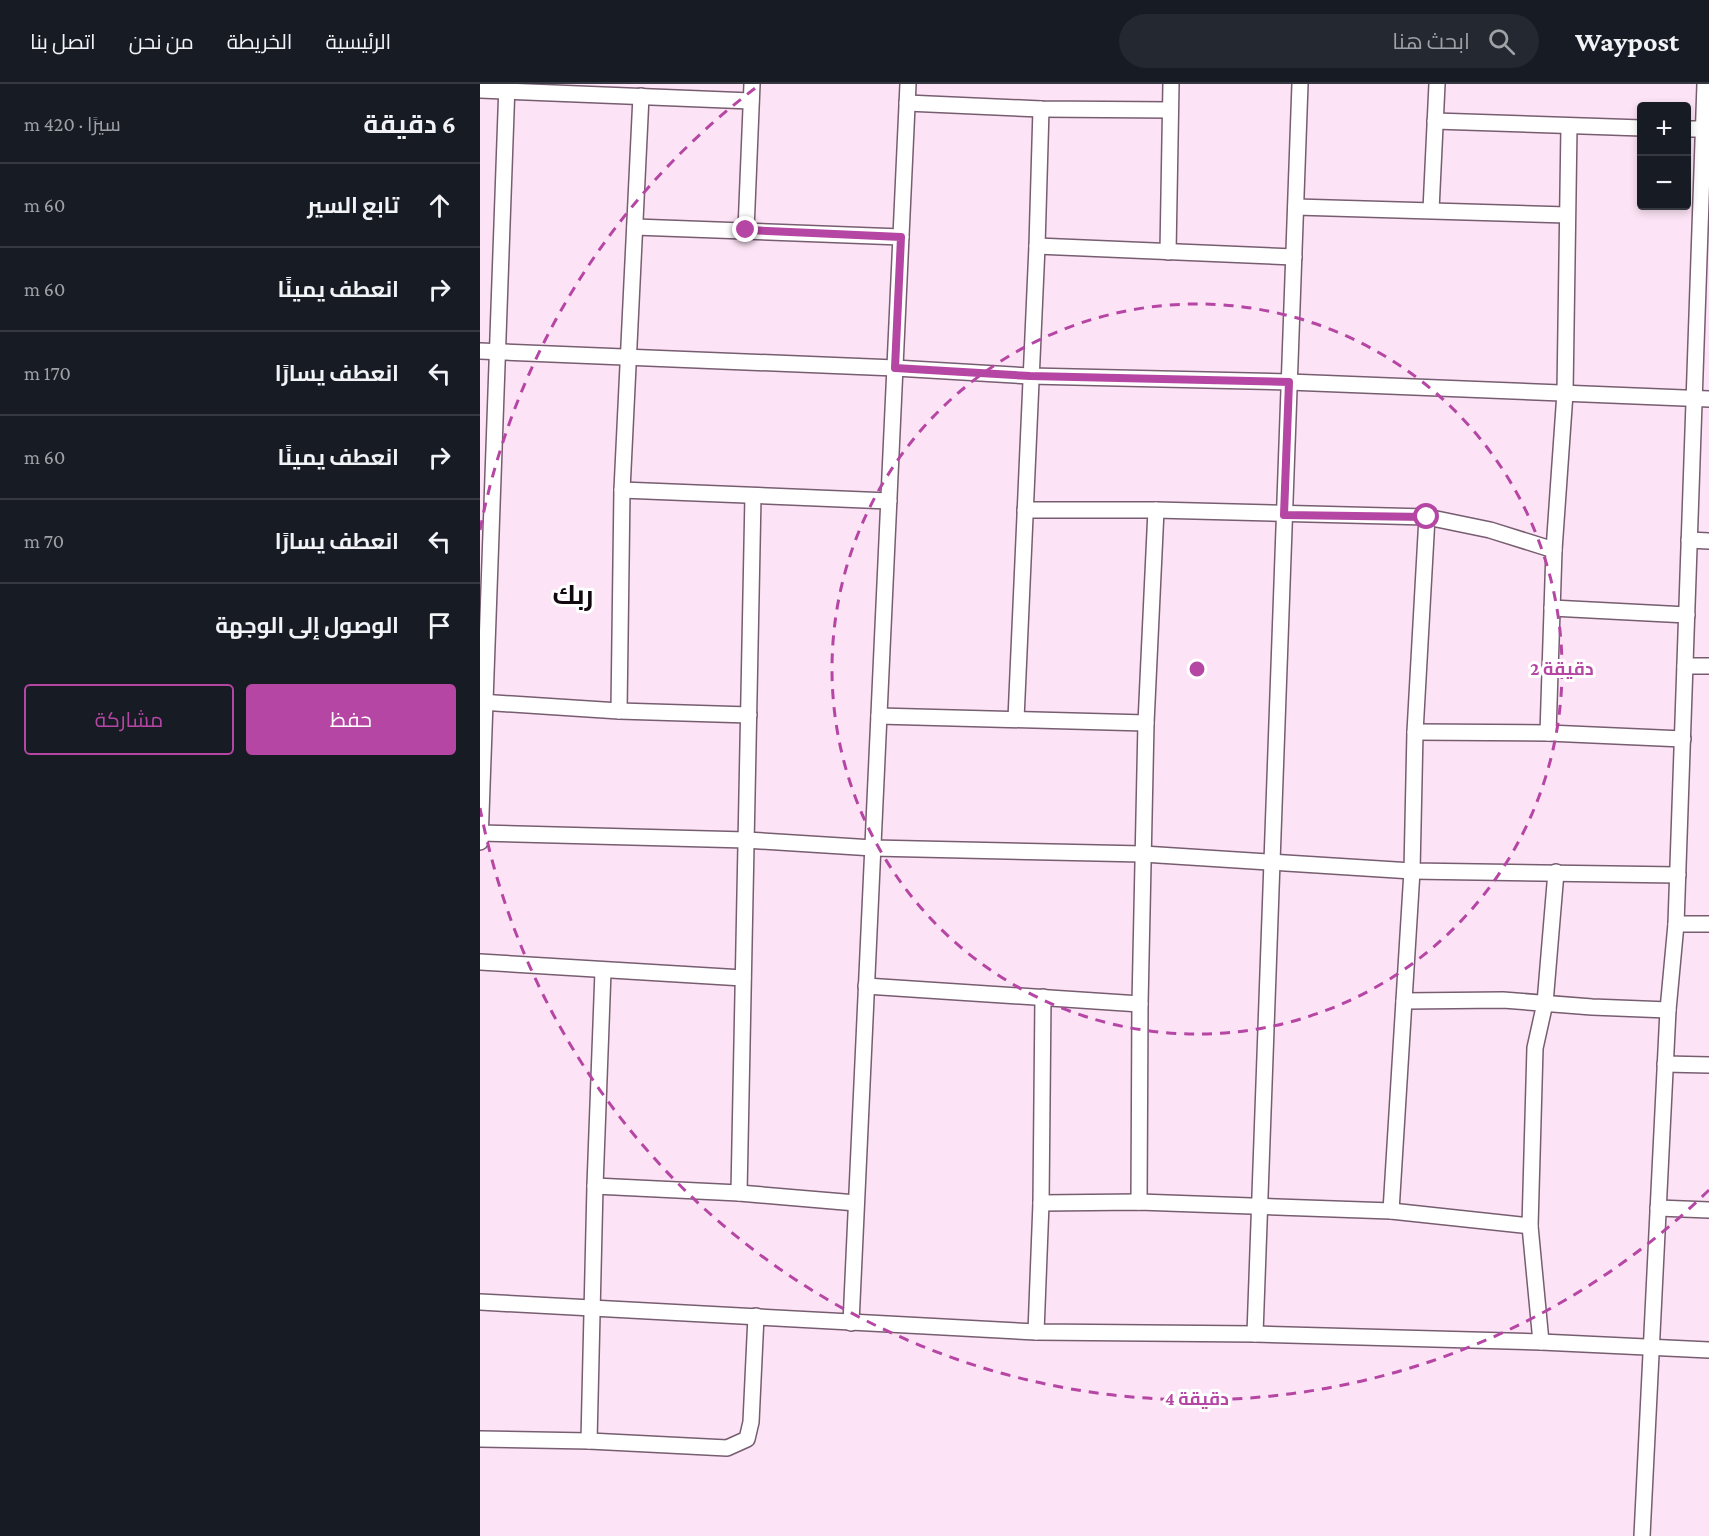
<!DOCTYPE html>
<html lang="ar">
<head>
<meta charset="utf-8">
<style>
	body { margin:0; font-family:"Crimson Pro",Cairo,serif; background:#242831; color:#f1f3f6; direction:rtl }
	.controls { position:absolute; right:18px; top:18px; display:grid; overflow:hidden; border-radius:6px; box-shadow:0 3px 9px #0003 }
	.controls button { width:54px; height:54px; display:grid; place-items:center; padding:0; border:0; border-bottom:2px solid #363941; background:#171b24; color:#f1f3f6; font:30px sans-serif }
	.stop { position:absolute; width:18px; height:18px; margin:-14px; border:4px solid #b646a3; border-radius:50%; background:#fff }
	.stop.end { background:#b646a3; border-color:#fff; box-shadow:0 2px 6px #0008 }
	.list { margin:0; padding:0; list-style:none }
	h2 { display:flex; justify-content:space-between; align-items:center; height:78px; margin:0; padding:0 24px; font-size:26px }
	h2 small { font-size:20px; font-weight:400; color:#9ea1a6 }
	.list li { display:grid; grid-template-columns:39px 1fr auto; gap:18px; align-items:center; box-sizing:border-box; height:84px; padding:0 24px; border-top:2px solid #363941 }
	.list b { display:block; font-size:22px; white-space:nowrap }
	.list em { font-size:20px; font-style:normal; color:#9ea1a6 }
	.actions { display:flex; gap:12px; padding:18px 24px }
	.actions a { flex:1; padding:14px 0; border:2px solid #b646a3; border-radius:6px; text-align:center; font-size:21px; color:#b646a3 }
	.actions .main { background:#b646a3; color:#fff }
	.icon { flex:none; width:33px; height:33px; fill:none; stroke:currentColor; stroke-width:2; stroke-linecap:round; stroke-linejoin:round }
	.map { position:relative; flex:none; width:1229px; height:1452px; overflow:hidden; direction:ltr }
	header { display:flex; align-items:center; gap:36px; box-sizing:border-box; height:84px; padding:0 30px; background:#171b24; border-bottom:2px solid #363941 }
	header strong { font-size:28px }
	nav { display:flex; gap:33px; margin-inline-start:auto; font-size:21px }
	.search { width:420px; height:54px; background:#242831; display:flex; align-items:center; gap:15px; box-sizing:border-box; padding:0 21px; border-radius:33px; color:#9ea1a6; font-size:22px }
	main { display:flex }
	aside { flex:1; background:#171b24 }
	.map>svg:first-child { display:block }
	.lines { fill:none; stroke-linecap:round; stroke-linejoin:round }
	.minor-casing { stroke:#775d70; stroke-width:18 }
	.minor { stroke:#fff; stroke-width:15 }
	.route { stroke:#b646a3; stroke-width:8 }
	.ring { fill:none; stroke:#b646a3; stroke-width:3; stroke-dasharray:10 8 }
	.labels { text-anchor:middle; stroke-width:6; stroke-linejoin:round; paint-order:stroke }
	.town-label { font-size:27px; font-weight:bold; fill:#120810; stroke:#fff }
	.centre { fill:#b646a3; stroke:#fff; stroke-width:3 }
	.ring-label { font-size:18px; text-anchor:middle; font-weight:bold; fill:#b646a3; stroke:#fff; stroke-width:6; stroke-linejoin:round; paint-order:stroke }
</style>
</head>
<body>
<header>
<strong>Waypost</strong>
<div class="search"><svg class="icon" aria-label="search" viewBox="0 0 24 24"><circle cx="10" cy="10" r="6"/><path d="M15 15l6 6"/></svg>ابحث هنا</div>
<nav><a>الرئيسية</a><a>الخريطة</a><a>من نحن</a><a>اتصل بنا</a></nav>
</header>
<main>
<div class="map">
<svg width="1229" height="1452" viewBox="0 0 1229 1452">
	<rect width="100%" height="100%" fill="#fce3f5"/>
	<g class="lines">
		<defs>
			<g id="minor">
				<polyline points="0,6 271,17"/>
				<polyline points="427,19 561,25 690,26"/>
				<polyline points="955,37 1162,44"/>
				<polyline points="1206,45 1224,45"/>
				<polyline points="816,123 1087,131"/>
				<polyline points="951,126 957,0"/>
				<polyline points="155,143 421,153"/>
				<polyline points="266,146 272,0"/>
				<polyline points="557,162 814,173"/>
				<polyline points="688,168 691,0"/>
				<polyline points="0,267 415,284 550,292 809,298 1229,315"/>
				<polyline points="142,406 409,417"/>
				<polyline points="545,426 676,426 947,433 1010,446 1074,466"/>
				<polyline points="1209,456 1229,457"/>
				<polyline points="1072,524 1207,531"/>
				<polyline points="1205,582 1229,582"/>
				<polyline points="0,618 139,627 269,631"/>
				<polyline points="139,627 142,406 161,12"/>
				<polyline points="399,632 666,639"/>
				<polyline points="536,635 557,162 561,25"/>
				<polyline points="935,648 1068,649 1203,655"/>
				<polyline points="1068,649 1074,466 1085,309 1089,42"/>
				<polyline points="0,749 266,756 393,764 663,770 932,787 1198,791"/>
				<polyline points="0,758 27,0"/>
				<polyline points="1196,840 1229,840"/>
				<polyline points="0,878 263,894"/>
				<polyline points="386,902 660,920"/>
				<polyline points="924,917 1023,916 1112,923 1188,926"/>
				<polyline points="1185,980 1229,981"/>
				<polyline points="115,1102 259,1109 376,1119"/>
				<polyline points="259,1109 273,412"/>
				<polyline points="659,1118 660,920 666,639 676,426"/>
				<polyline points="561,1119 659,1118 911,1127 1050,1142"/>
				<polyline points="1178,1124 1229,1126"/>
				<polyline points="911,1127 932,787 935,648 947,433"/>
				<polyline points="0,1218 556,1248 775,1250 1061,1258 1229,1266"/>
				<polyline points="371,1239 428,0"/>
				<polyline points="556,1248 561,1119 563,913"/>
				<polyline points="775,1250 820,0"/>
				<polyline points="1061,1258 1050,1142 1055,964 1065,919 1076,788"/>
				<polyline points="0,1355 109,1357 247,1364 267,1355 271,1338 276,1232"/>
				<polyline points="109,1357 115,1102 123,887"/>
				<polyline points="1162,1452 1188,926 1196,840 1225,0"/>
			</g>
		</defs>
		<use href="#minor" class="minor-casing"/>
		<use href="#minor" class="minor"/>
	</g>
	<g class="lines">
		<polyline class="route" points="266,146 421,153 415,284 550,292 809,298 804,431 947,433"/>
	</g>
	<g class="ring">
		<circle cx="717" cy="585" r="365"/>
		<path d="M1229 1106A730 730 0 0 1 0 724M0 446A730 730 0 0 1 278 2"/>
	</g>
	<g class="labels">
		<g class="town-label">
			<text x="93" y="520">ربك</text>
		</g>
	</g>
	<circle cx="717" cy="585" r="9" class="centre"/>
	<g class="ring-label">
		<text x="1082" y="591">2 دقيقة</text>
		<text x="717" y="1321">4 دقيقة</text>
	</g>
</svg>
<div class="controls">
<button>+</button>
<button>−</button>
</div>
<div class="stop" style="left:947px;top:433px"></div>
<div class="stop end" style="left:266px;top:146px"></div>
</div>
<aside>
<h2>6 دقيقة<small>سيرًا · 420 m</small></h2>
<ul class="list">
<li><svg class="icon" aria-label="ahead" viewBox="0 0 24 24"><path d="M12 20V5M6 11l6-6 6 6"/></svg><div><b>تابع السير</b></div><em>60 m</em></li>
<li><svg class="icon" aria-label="right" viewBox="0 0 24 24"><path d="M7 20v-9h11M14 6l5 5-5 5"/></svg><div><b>انعطف يمينًا</b></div><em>60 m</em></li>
<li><svg class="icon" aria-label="left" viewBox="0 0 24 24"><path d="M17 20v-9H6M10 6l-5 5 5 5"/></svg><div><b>انعطف يسارًا</b></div><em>170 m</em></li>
<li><svg class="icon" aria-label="right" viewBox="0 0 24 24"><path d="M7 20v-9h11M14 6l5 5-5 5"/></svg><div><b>انعطف يمينًا</b></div><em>60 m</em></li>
<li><svg class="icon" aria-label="left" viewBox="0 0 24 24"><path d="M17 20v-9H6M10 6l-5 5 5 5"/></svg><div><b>انعطف يسارًا</b></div><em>70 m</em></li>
<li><svg class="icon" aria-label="arrive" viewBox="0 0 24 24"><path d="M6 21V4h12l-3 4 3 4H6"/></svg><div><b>الوصول إلى الوجهة</b></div></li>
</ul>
<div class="actions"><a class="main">حفظ</a><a>مشاركة</a></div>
</aside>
</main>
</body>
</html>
